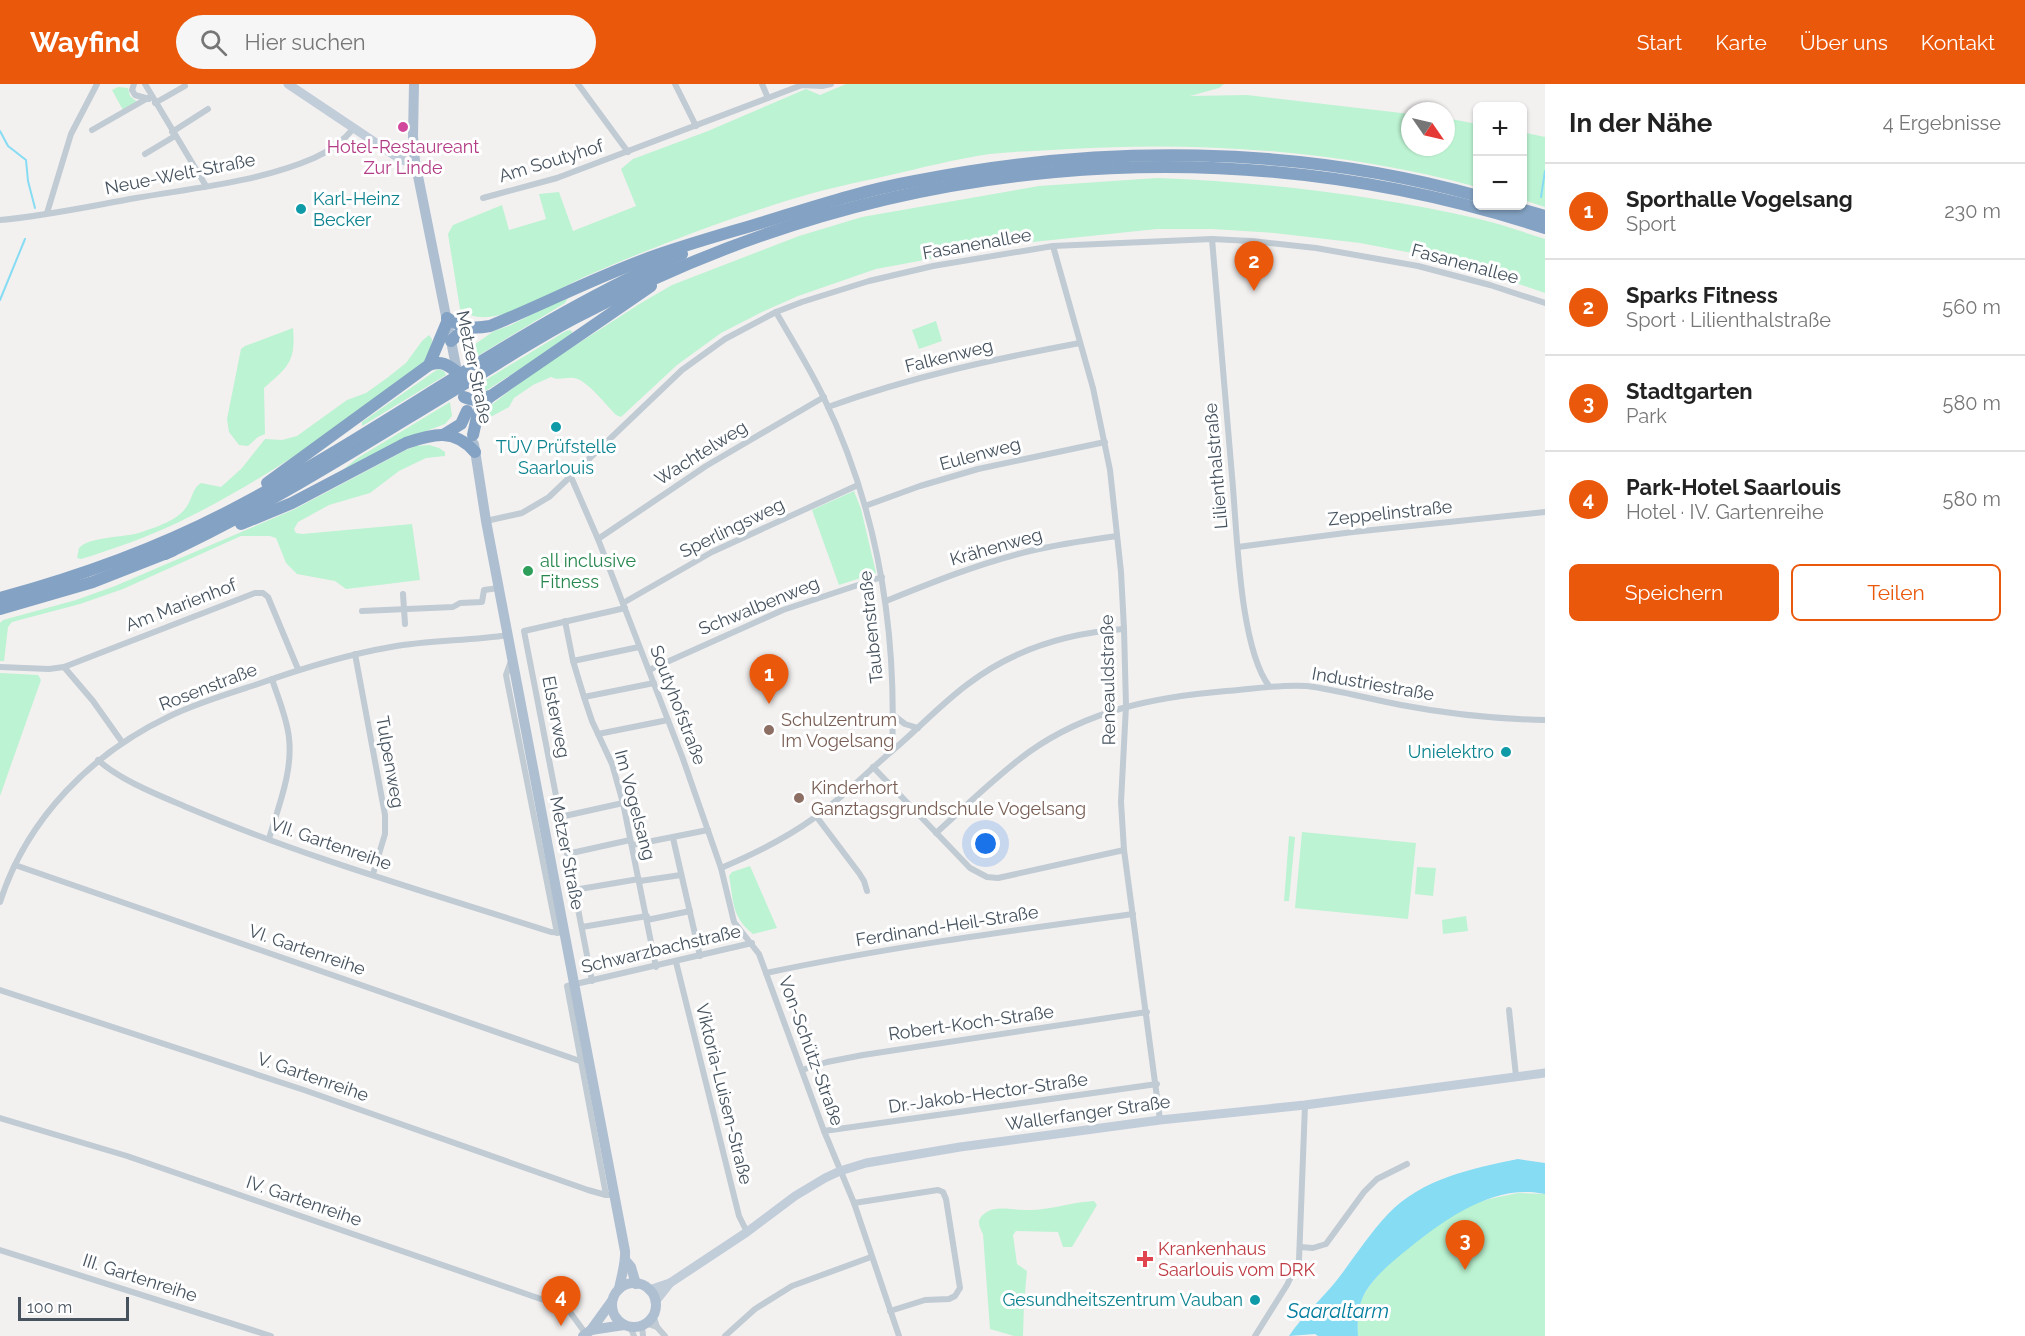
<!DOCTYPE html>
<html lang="de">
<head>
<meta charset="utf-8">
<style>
	body { margin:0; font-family:Raleway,sans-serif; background:#f6f6f6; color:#222 }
	.controls { position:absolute; right:18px; top:18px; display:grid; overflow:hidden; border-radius:9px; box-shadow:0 2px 4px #0004 }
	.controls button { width:54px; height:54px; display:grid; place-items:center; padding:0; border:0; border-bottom:2px solid #e0e0e0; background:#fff; color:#222; font:30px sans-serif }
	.compass { position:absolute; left:1401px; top:18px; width:54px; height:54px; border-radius:50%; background:#fff; box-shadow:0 2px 4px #0004; rotate:124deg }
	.scale { position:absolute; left:18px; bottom:15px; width:111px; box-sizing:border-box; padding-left:6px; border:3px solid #46535f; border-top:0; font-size:16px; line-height:21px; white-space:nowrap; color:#46535f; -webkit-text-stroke:4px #fff; paint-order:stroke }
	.you { position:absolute; left:986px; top:760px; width:21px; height:21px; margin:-15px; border:4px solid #fff; border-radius:50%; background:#1a73e8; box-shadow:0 0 0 9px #1a73e833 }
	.badge { display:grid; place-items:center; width:39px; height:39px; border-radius:50%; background:#ea580c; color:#fff; font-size:20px; font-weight:700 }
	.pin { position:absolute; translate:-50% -50px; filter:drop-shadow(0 2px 3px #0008) }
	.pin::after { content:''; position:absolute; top:32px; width:21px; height:18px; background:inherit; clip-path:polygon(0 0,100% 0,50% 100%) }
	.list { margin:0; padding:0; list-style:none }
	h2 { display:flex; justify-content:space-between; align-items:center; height:78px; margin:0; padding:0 24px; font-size:26px }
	h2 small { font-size:20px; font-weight:400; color:#767676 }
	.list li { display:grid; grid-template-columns:39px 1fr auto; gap:18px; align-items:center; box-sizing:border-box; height:96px; padding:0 24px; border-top:2px solid #e0e0e0 }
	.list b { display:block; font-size:22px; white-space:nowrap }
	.list p { margin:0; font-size:20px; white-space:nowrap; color:#767676 }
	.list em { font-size:20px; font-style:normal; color:#767676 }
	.actions { display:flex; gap:12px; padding:18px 24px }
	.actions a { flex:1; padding:14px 0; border:2px solid #ea580c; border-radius:9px; text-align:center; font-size:21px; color:#ea580c }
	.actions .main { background:#ea580c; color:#fff }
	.icon { flex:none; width:33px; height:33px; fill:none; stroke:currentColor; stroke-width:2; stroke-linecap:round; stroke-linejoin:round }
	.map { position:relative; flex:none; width:1545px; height:1252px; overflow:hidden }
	header { display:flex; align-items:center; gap:36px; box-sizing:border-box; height:84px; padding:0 30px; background:#ea580c; color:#fff }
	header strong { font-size:28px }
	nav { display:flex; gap:33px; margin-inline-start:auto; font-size:21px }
	.search { width:420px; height:54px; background:#f6f6f6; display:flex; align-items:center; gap:15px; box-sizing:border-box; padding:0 21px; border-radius:33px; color:#767676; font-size:22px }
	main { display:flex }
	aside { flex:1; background:#fff }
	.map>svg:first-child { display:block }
	.green { fill:#bcf3d2 }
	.water { fill:#86dcf3 }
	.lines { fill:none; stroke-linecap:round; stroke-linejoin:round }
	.stream { stroke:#86dcf3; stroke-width:2 }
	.minor { stroke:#c0cbd3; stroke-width:6 }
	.secondary { stroke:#c2cdda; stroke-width:9 }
	.primary { stroke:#aebfd1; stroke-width:10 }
	.motorway { stroke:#84a2c3; stroke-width:12 }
	.hotel-dot { fill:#d1479c; stroke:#fff; stroke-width:2 }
	.culture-dot { fill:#0f9aa8; stroke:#fff; stroke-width:2 }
	.leisure-dot { fill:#2e9e5b; stroke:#fff; stroke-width:2 }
	.education-dot { fill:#8d6e63; stroke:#fff; stroke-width:2 }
	.health-dot { fill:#e0444e; stroke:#fff; stroke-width:2 }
	.labels { text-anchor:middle; stroke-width:6; stroke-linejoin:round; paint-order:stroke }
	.hotel-label { font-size:18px; fill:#b23c85; stroke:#fff }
	.street-label { font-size:18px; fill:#46535f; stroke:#fff }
	.culture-label { font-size:18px; fill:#0d838f; stroke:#fff; text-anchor:end }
	.leisure-label { font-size:18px; fill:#27864d; stroke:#fff; text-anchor:start }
	.education-label { font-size:18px; fill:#785e54; stroke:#fff; text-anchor:start }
	.health-label { font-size:18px; fill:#be3a42; stroke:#fff; text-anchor:start }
	.water-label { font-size:20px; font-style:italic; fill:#037e9f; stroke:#fff }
</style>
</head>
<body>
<header>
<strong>Wayfind</strong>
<div class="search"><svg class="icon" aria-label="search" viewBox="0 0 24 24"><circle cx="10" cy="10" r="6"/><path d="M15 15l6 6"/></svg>Hier suchen</div>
<nav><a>Start</a><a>Karte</a><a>Über uns</a><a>Kontakt</a></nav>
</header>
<main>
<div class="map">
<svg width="1545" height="1252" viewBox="0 0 1545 1252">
	<rect width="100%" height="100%" fill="#f3f0f0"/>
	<g class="green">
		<path d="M846 0H1224L1219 4 1190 12 1247 11 1410 30V63H1446V34L1477 40V103C1344 67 1206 57 1069 65 1043 67 1016 67 990 70 955 75 921 84 886 92 854 99 821 106 789 116 722 137 655 162 591 190 565 201 531 223 504 230 488 234 473 236 460 225L448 150 453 141 502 121 509 146 546 135 539 110 559 108 573 147 636 122 621 85 633 75 708 47 806 5 820 11Z"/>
		<polygon points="118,3 128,4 130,12 137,18 123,26 112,6"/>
		<polygon points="1522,48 1545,53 1545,123 1523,116"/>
		<path d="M1157 94C1265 98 1374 111 1479 135 1501 140 1523 148 1545 155V209L1496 192 1412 169 1360 159 1274 149 1212 145H1157L1005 161 876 185 798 212 762 228 721 249 677 281 621 333 616 331C607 322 586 295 574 294 565 293 559 297 551 293L533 301 514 314 509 323 485 336V331L490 322 534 288 641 219 672 201 799 152 862 133 1039 102Z"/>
		<polygon points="566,213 568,214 565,219 471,276 468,265 494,247 509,242"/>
		<polygon points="936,237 942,257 919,265 912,246"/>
		<path d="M293 244C296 278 288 283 264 304L265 350 258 353 248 362 239 361 229 348 227 335 241 265 245 262Z"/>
		<polygon points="571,246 573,251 484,308 479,308 474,303 566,247"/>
		<path d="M429 251 432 255C432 264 429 272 423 280 410 294 387 307 372 318 311 363 247 405 179 438 147 453 114 465 81 475L77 474 79 464C90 452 125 454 142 448 156 443 179 436 187 422 193 413 192 405 201 399L221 403 242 384 265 355 282 356 297 352 347 316 366 309 387 294 406 279 422 257Z"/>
		<polygon points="438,285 444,287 446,291 362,342 362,338"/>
		<polygon points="450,318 452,332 445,340 410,353 343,386 356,375"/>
		<polygon points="429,361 439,364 445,368 445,372 426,374 399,387 370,409 329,421 298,438 294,445 296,449 302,450 412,440 420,496 346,505 335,497 297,490 286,479 276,454 270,452 241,452 123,505 80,520 12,538 8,543 4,577 0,577 0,539 3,536 76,516 115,502 295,425 406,366 416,362"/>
		<polygon points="854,407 861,425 876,489 839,501 812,426"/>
		<polygon points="0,589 38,591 41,596 0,712"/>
		<polygon points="1302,748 1416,759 1408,835 1295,824"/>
		<polygon points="1289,752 1295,753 1289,817 1284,817"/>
		<path d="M750 782 777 844 753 850C731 832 734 818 729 792L732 788Z"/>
		<polygon points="1417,783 1436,784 1433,812 1415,810"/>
		<polygon points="1466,832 1468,847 1443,850 1442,836"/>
		<path d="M1518 1109 1545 1110V1252H1358C1357 1237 1358 1220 1366 1207 1385 1177 1444 1133 1477 1119 1490 1114 1504 1112 1518 1109Z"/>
		<path d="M1094 1117 1097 1121 1072 1163H1063L1058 1148 1016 1147 1013 1151 1017 1180 1027 1187 1024 1219 1023 1252H1014L990 1245 983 1150C979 1142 976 1136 984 1130 995 1121 1011 1126 1025 1126 1048 1127 1071 1118 1094 1117Z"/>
	</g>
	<path class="water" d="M1518 1075 1545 1079V1110C1494 1099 1445 1135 1408 1165 1393 1177 1376 1191 1366 1207 1358 1220 1357 1237 1358 1252H1318L1315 1250 1289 1252C1303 1231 1322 1215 1337 1196 1354 1174 1369 1150 1388 1130 1421 1095 1473 1084 1518 1075Z"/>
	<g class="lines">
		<g class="stream">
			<polyline points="0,47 8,62 26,76 28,97 35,124"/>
			<polyline points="1541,113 1545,87"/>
			<polyline points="0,216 25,155"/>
		</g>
		<g class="minor">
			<polyline points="134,0 132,6 135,11 149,15"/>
			<polyline points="145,0 206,102"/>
			<polyline points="578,0 628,68"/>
			<polyline points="675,0 696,42"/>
			<polyline points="762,0 768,14"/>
			<polyline points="155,19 185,2"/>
			<polyline points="92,46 148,14"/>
			<polyline points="172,48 208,25"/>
			<polyline points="145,70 175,52"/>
			<polyline points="483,114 557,94 802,1 822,2 831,0"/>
			<polyline points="47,129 71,50 97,0"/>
			<path d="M0 136C45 132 91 122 136 114 194 104 259 98 314 74 330 67 343 57 354 44"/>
			<path d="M1212 155C1219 234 1226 313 1232 392 1237 444 1239 562 1269 602"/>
			<polyline points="1053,162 1093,304 1110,386 1121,488 1124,545 1126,622 1121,718 1124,766 1160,1036"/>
			<path d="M828 323C910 293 994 275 1080 259"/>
			<polyline points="571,393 598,455 683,675 721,784 734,838 759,870 824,1047 854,1119 899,1252"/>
			<polyline points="865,422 920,402 978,385 1105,358"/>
			<polyline points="486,437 522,429 549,413 682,286 725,255 776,228 802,218 869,197 933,182 1053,162 1212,155 1251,157 1316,164 1418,182 1490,201 1545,219"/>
			<polyline points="598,455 706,382 824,313"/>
			<polyline points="1238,463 1353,448 1545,428"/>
			<polyline points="403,510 405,540"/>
			<path d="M886 517C933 498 980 479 1030 467 1059 460 1088 456 1117 452"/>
			<polyline points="623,519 712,468 858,401"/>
			<polyline points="362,527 453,523 460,519 482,518 484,506 499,504"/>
			<polyline points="565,537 573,577 584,613 592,637 612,680 623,719 656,883"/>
			<polyline points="355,570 385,731 385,750 373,790"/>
			<polyline points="511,577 506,591 557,849"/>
			<polyline points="573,577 639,563"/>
			<polyline points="0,583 49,585 64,583 255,509 263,509 268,513 298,585"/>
			<polyline points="64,583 93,617 122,658"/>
			<polyline points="649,586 783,526 882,493"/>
			<polyline points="584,613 654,599"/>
			<polyline points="893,631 905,640 918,644"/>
			<polyline points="598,650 668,636"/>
			<path d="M892 667C918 645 941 620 968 600 1014 565 1067 549 1124 545"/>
			<path d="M98 676C121 697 161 712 191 725 307 774 430 809 551 848L565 849"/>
			<polyline points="873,683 970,784 987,793 998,794 1124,766"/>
			<polyline points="816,732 859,789 864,797 867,807"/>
			<polyline points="560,733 623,719"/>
			<path d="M936 749C966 722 996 692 1029 668 1088 626 1155 613 1226 607 1253 605 1280 600 1307 602 1338 606 1369 615 1401 621 1448 630 1497 635 1545 636"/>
			<polyline points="673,754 700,872"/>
			<path d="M269 755C278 723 293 688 289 654 287 634 278 614 272 595"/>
			<polyline points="632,761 708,746"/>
			<polyline points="567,770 630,756"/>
			<polyline points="15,781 580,977 589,978"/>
			<path d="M721 784C754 770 785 755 814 734 842 714 866 689 892 667 897 544 877 423 823 312 809 283 792 256 776 228"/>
			<polyline points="640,797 681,791"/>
			<polyline points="574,806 639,795"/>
			<path d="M0 818C27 734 92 669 170 632 197 619 227 610 255 601 300 585 344 571 391 563 430 556 469 557 508 551"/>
			<polyline points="647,836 690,827"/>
			<polyline points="582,843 647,832"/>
			<polyline points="676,878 739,1132 747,1148"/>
			<polyline points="589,880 653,868"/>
			<path d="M766 889C888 863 1010 847 1133 830"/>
			<polyline points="592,897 524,547 625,524"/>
			<polyline points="0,906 304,1006 588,1106 606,1111 615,1111"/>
			<polyline points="1509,926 1516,992"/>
			<polyline points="802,986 827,978 863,971 1147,928"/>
			<polyline points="0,1034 127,1072 561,1222 570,1228 586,1250"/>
			<polyline points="824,1047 1157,1000"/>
			<polyline points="606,1111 567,902 752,859"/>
			<polyline points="854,1119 938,1106 943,1108 946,1115 960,1204 955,1212 949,1215 925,1216 890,1227"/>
			<polyline points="1300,1163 1313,1164 1326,1160 1364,1108 1377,1095 1407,1080"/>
			<polyline points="0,1166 271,1252"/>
			<polyline points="653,1231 657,1243 665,1252"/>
			<polyline points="645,1239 657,1243"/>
			<polyline points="630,1242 634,1252"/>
			<polyline points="642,1242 643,1252"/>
			<polyline points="725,1252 755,1225 792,1202 871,1173"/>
			<polyline points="1255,1252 1287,1201 1299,1176 1305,1021"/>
		</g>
		<g class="secondary">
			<polyline points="288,0 400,75 408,78 415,77"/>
			<polyline points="649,1206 670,1199 747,1148 795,1112 825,1094 840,1087 866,1079 960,1063 1160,1036 1305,1021 1545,989"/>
			<polyline points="655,1218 670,1199"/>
		</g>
		<g class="primary">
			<polyline points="414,0 413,52 415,77 458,292"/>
			<path d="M474 360 486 437 625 1167C626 1178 621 1194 619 1205"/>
			<polyline points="626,1177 631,1183 636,1200"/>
			<circle cx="634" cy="1221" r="22"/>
			<polyline points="591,1246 624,1241"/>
			<polyline points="583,1252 591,1246 612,1217"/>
		</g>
		<g class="motorway">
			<polyline points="1510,122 1545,132"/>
			<path d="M447 234C462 244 473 245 490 242 547 219 601 190 660 170 695 158 731 148 767 137 816 122 865 106 915 97 1100 60 1296 61 1478 112"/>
			<polyline points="451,257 460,249 472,245"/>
			<polyline points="429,281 447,238"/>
			<path d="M464 313C475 318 480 316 491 312L651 202"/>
			<polyline points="443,351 461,340 467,327"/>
			<polyline points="473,351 478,328 490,312"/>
			<path d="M267 399 429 281C441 276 448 281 457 288"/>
			<path d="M241 440 292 419 406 359C433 350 454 344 475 368"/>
			<path d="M165 470C273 420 372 355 474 294 510 272 545 249 583 230 882 71 1222 39 1545 144"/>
			<path d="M0 514C81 492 159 464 233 425 386 346 523 238 682 170"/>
			<polyline points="0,525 93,498 172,467"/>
		</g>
	</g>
	<circle class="hotel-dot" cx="403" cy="43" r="6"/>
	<g class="culture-dot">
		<circle cx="301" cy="125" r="6"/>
		<circle cx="556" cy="343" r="6"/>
		<circle cx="1506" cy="668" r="6"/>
		<circle cx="1255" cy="1216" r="6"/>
	</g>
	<circle class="leisure-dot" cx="528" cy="487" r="6"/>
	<g class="education-dot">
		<circle cx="769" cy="646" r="6"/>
		<circle cx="799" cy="714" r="6"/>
	</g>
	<path class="health-dot" d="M1142 1166h6v6h6v6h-6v6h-6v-6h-6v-6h6z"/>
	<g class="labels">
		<g class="hotel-label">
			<text x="403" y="69">Hotel-Restaureant<tspan x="403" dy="21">Zur Linde</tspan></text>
		</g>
		<g class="street-label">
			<text transform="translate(551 77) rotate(-17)" y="6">Am Soutyhof</text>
			<text transform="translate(180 90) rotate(-11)" y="6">Neue-Welt-Straße</text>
			<text transform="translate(977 160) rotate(-10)" y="6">Fasanenallee</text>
			<text transform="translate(1465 180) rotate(15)" y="6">Fasanenallee</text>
			<text transform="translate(949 272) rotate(-14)" y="6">Falkenweg</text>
			<text transform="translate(474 283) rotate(78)" y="6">Metzer Straße</text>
			<text transform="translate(701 369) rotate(-32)" y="6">Wachtelweg</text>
			<text transform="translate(980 370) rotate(-15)" y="6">Eulenweg</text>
			<text transform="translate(1216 382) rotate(-95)" y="6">Lilienthalstraße</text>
			<text transform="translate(1390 429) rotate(-6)" y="6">Zeppelinstraße</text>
			<text transform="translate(732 444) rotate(-26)" y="6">Sperlingsweg</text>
			<text transform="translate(996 463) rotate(-16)" y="6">Krähenweg</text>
			<text transform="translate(181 521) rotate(-21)" y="6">Am Marienhof</text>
			<text transform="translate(759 522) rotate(-22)" y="6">Schwalbenweg</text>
			<text transform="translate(871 543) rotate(-96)" y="6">Taubenstraße</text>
			<text transform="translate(1108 596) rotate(-91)" y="6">Reneauldstraße</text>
			<text transform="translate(1373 600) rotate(10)" y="6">Industriestraße</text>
			<text transform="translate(208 603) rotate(-21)" y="6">Rosenstraße</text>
			<text transform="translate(678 621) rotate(69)" y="6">Soutyhofstraße</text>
			<text transform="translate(556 633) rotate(79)" y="6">Elsterweg</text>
			<text transform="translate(390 678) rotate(80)" y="6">Tulpenweg</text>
			<text transform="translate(635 721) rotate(75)" y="6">Im Vogelsang</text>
			<text transform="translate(331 760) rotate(19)" y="6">VII. Gartenreihe</text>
			<text transform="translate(567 769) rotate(79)" y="6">Metzer Straße</text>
			<text transform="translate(947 842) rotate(-9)" y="6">Ferdinand-Heil-Straße</text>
			<text transform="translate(661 865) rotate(-13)" y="6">Schwarzbachstraße</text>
			<text transform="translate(307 866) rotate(19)" y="6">VI. Gartenreihe</text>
			<text transform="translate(971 939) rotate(-8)" y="6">Robert-Koch-Straße</text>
			<text transform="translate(811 967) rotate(70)" y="6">Von-Schütz-Straße</text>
			<text transform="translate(313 993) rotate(19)" y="6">V. Gartenreihe</text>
			<text transform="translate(988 1009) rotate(-8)" y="6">Dr.-Jakob-Hector-Straße</text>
			<text transform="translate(724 1010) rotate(76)" y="6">Viktoria-Luisen-Straße</text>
			<text transform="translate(1088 1029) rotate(-8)" y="6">Wallerfanger Straße</text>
			<text transform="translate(304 1117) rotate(19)" y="6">IV. Gartenreihe</text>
			<text transform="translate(140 1194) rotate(18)" y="6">III. Gartenreihe</text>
		</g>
		<g class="culture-label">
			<text x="313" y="121" text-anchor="start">Karl-Heinz<tspan x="313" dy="21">Becker</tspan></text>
			<text x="556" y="369" text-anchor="middle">TÜV Prüfstelle<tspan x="556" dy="21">Saarlouis</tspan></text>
			<text x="1494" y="674">Unielektro</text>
			<text x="1243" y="1222">Gesundheitszentrum Vauban</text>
		</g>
		<g class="leisure-label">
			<text x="540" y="483">all inclusive<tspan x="540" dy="21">Fitness</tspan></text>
		</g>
		<g class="education-label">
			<text x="781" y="642">Schulzentrum<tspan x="781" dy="21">Im Vogelsang</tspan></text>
			<text x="811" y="710">Kinderhort<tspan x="811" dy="21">Ganztagsgrundschule Vogelsang</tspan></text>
		</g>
		<g class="health-label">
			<text x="1158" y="1171">Krankenhaus<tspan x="1158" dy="21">Saarlouis vom DRK</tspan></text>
		</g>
		<g class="water-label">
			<text x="1338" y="1234">Saaraltarm</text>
		</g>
	</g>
</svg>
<div class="controls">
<button>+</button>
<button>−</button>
</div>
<svg class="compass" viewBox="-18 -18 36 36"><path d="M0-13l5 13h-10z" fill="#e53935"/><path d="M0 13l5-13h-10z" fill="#767676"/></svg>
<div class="scale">100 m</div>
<div class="you"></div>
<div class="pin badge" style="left:769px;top:620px">1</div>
<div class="pin badge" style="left:1254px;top:207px">2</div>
<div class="pin badge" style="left:1465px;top:1186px">3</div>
<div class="pin badge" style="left:561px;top:1242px">4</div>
</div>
<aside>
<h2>In der Nähe<small>4 Ergebnisse</small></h2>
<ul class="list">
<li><span class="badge">1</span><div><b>Sporthalle Vogelsang</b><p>Sport</p></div><em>230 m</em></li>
<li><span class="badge">2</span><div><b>Sparks Fitness</b><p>Sport · Lilienthalstraße</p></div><em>560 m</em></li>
<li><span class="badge">3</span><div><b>Stadtgarten</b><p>Park</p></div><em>580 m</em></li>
<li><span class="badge">4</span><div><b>Park-Hotel Saarlouis</b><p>Hotel · IV. Gartenreihe</p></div><em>580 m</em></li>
</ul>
<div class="actions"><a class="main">Speichern</a><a>Teilen</a></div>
</aside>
</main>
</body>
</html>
